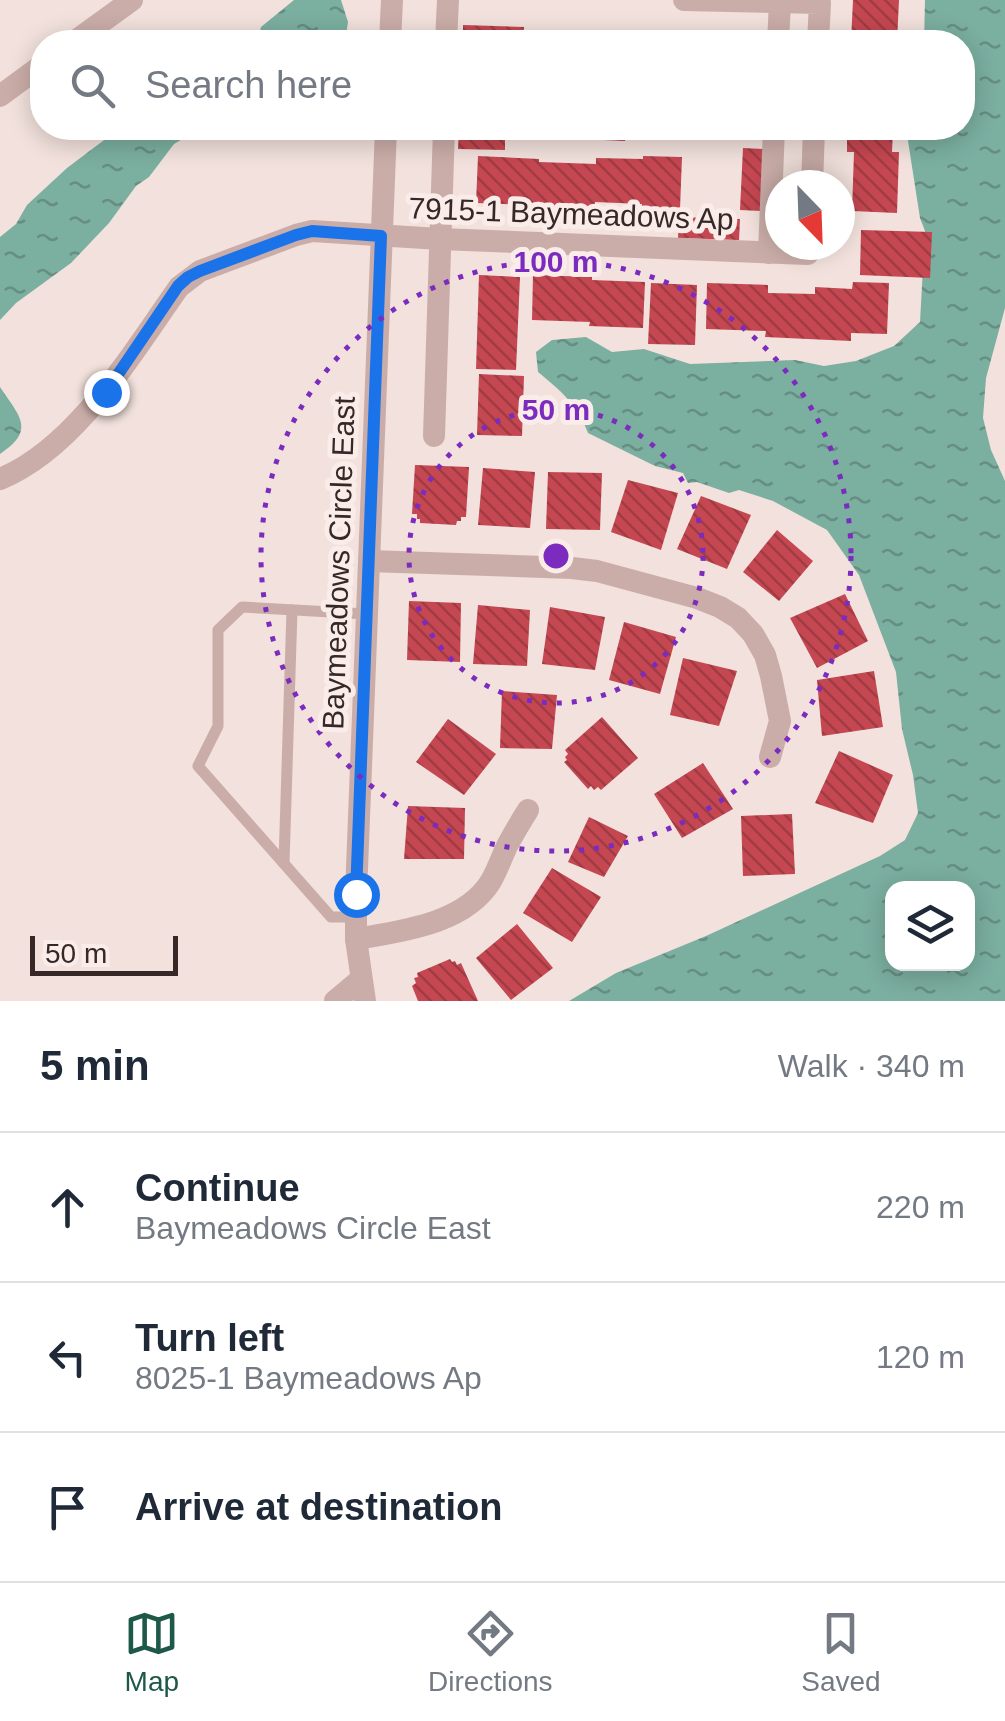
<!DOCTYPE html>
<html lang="en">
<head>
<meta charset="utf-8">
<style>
	body { margin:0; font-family:Arial,sans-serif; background:#f6f6f7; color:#1f2937 }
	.controls { position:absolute; right:30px; bottom:30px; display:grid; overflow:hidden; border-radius:20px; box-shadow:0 5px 25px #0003 }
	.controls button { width:90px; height:90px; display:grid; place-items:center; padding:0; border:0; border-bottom:2px solid #e0e1e3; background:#fff; color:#1f2937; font:50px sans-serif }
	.compass { position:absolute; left:765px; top:170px; width:90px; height:90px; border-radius:50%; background:#fff; box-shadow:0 5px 25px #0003; rotate:157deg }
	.scale { position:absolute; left:30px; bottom:25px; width:148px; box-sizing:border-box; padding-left:10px; border:5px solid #372828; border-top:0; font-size:28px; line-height:35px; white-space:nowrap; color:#372828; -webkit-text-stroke:8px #f9ece9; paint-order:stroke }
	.stop { position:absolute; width:30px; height:30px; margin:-22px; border:8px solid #1a73e8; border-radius:50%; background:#fff }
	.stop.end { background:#1a73e8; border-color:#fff; box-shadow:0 2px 10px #0008 }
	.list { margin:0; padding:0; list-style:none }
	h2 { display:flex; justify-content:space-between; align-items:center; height:130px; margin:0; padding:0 40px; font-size:42px }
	h2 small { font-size:32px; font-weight:400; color:#747a83 }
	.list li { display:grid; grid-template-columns:65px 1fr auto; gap:30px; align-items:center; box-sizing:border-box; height:150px; padding:0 40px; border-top:2px solid #e0e1e3 }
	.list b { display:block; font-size:38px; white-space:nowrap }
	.list p { margin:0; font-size:32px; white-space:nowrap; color:#747a83 }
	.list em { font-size:32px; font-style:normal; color:#747a83 }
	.icon { flex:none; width:55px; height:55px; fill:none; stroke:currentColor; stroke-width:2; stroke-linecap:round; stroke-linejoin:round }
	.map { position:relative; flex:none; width:1005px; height:1001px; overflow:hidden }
	.search { position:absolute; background:#fff; box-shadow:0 5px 25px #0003; left:30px; right:30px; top:30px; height:110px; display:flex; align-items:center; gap:25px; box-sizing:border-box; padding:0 35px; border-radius:40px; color:#747a83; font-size:38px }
	.sheet { height:580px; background:#fff }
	nav { display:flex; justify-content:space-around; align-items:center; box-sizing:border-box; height:140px; border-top:2px solid #e0e1e3; background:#fff; font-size:28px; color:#747a83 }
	nav a { display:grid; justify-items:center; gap:5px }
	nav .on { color:#1e5849 }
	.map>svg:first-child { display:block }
	.water { fill:url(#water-ripples); fill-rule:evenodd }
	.building { fill:url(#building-back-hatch) }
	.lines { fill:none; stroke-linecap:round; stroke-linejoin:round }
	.service { stroke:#caada8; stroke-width:11 }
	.minor { stroke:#caada8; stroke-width:22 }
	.route { stroke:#1a73e8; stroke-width:12 }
	.ring { fill:none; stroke:#7b2cbf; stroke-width:5; stroke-dasharray:5 10 }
	.labels { text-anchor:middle; stroke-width:10; stroke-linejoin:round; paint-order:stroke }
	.street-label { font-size:30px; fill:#372828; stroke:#f9ece9 }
	.centre { fill:#7b2cbf; stroke:#f9ece9; stroke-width:5 }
	.ring-label { font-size:30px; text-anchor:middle; font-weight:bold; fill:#7b2cbf; stroke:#f9ece9; stroke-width:10; stroke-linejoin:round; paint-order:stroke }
</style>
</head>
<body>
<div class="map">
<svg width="1005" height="1001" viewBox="0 0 1005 1001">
	<defs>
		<pattern id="water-ripples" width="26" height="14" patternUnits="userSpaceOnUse" patternTransform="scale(2.5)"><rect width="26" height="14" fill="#7bafa0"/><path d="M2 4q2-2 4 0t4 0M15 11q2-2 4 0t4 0" fill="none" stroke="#668e82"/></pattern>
		<pattern id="building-back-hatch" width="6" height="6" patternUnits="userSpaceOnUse" patternTransform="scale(2.5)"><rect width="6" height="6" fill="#c54751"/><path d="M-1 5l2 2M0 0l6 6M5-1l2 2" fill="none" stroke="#a13b43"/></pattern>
	</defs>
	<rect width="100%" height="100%" fill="#f2e1dc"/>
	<g class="water">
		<polygon points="294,0 341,0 348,22 345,42 257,42 261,27"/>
		<path d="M925 0H1005V308L986 378 983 418 991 450 1005 481V1001H569L616 973 706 936 880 856 905 840 918 813 913 775 902 729 896 672 859 575 827 530 773 501 739 490 729 493 697 482 688 483 683 473 655 466 588 433C578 405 560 390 538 372L536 352 552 340 586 337 612 352 644 349 690 364 795 360 824 366 856 361 894 346 920 322 925 231 920 218 906 128H962V42H924ZM892 888H968V964H892Z"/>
		<polygon points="120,128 201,128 174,144 149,177 136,186 109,223 71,263 16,303 0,320 0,323 0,237 16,224 27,205 67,168"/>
		<path d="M0 387C20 417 36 430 0 454Z"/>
	</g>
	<g class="building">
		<polygon points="853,0 899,0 897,42 851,42"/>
		<polygon points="463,25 524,27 523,42 463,42"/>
		<polygon points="588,30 683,33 683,42 588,42"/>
		<polygon points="537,32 576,34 576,42 537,42"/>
		<polygon points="459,128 505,128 505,150 458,149"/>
		<polygon points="581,128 626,128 625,141 581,139"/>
		<polygon points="688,128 741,128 741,136 688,134"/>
		<polygon points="847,128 893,128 892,152 899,152 897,213 852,211 854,152 847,152"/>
		<polygon points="743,148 764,149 761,211 740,210"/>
		<polygon points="478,156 539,159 539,162 596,164 596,158 643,159 643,156 682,157 680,209 642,208 642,204 595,202 595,211 534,209 534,205 476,203"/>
		<polygon points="679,217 740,219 739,240 678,238"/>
		<polygon points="861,230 932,232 930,278 860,275"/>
		<polygon points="479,275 520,277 516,370 476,369"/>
		<polygon points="533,275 592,277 592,280 645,282 643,328 589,326 590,322 532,320"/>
		<polygon points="853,282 889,283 887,334 851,333 851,341 765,337 766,331 706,329 707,283 768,285 768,293 815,294 815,287 852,289"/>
		<polygon points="651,283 697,285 695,345 648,344"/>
		<polygon points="479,374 524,376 522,436 477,435"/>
		<polygon points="415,465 469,467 466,517 461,517 461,521 457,521 456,525 420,523 420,519 417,519 417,514 412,514"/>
		<polygon points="483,468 535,472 530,528 478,525"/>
		<polygon points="548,472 602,473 600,530 546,529"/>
		<polygon points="628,480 678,493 661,550 611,532"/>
		<polygon points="701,496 751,515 727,569 677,549"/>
		<polygon points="777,530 813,561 779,601 743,572"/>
		<polygon points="845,594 868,641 817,668 790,618"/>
		<polygon points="409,601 461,603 460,662 407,660"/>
		<polygon points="478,605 530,610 527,666 473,664"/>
		<polygon points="550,607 605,617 595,670 542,664"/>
		<polygon points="624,622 676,637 660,694 609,680"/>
		<polygon points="683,658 737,671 719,726 670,715"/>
		<polygon points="874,671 883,727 822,736 817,680"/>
		<polygon points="502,691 557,695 552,749 500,748"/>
		<polygon points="602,717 638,758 601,790 598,787 594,790 591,786 588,789 564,762 567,760 565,757 568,754 565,750"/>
		<polygon points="448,719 496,754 464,795 416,762"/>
		<polygon points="839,751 893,775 873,823 815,803"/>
		<polygon points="703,763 733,809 682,838 654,794"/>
		<polygon points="408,806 465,808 464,859 404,859"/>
		<polygon points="792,814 795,874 743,876 741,816"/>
		<polygon points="589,817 628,836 604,877 568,862"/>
		<polygon points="552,868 601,897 572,942 523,913"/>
		<polygon points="517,924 553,968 511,1000 476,958"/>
		<polygon points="450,959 452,962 455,961 457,965 461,963 478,1001 418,1001 412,986 416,983 414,978 418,977 417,973"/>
	</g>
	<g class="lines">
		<g class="service">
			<polyline points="284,863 292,610"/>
			<polyline points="356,917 331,917 198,766 218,726 218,630 242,607 367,614"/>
		</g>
		<g class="minor">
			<polyline points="684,0 820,3 818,42"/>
			<polyline points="74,42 132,0"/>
			<polyline points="390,42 392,0"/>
			<polyline points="446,42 448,0"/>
			<polyline points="778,42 780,2"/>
			<polyline points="0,96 42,65"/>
			<polyline points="812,185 814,128"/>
			<polyline points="769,253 774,128"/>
			<polyline points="434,436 444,128"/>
			<path d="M0 479C76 448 133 352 179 287L200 271 296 235 312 231 440 239 808 254 809 245"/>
			<polyline points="369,561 572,568 597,571 697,598 720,607 738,618 753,634 765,655 771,676 780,721 770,757"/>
			<path d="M356 939C401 931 465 924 491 881 498 869 502 856 508 844 514 833 521 821 528 810"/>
			<polyline points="335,1001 360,980"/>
			<polyline points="365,1001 356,939 356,894 386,128"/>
		</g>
	</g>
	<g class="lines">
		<polyline class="route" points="106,392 178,286 188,277 200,271 296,235 312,231 381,236 356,894"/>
	</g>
	<g class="ring">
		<circle cx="556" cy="556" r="147"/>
		<circle cx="556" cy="556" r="295"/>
	</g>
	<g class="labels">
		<g class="street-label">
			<text transform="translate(571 214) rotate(2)" y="10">7915-1 Baymeadows Ap</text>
			<text transform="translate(339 563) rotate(-88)" y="10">Baymeadows Circle East</text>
		</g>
	</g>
	<circle cx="556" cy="556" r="15" class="centre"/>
	<g class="ring-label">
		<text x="556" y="272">100 m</text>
		<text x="556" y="420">50 m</text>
	</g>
</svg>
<div class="controls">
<button><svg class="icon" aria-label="layers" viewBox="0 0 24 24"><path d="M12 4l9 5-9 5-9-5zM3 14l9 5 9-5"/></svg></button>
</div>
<svg class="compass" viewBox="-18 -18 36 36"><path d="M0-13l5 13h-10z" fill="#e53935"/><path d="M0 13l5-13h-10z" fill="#747a83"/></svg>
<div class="scale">50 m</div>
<div class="stop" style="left:356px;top:894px"></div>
<div class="stop end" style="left:106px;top:392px"></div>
<div class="search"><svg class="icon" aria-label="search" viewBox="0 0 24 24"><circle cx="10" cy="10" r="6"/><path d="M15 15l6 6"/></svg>Search here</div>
</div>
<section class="sheet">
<h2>5 min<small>Walk · 340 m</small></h2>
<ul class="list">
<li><svg class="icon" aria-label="ahead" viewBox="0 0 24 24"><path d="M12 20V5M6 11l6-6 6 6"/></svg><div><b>Continue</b><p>Baymeadows Circle East</p></div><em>220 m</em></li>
<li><svg class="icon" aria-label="left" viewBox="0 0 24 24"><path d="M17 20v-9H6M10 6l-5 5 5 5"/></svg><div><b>Turn left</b><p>8025-1 Baymeadows Ap</p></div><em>120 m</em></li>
<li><svg class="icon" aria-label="arrive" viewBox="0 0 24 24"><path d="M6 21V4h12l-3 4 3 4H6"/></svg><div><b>Arrive at destination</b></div></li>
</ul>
</section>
<nav>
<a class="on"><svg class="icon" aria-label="map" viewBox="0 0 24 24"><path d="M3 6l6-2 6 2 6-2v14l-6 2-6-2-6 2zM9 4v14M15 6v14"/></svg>Map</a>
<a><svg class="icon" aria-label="directions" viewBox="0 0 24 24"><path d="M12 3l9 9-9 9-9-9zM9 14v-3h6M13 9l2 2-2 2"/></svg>Directions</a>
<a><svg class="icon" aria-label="saved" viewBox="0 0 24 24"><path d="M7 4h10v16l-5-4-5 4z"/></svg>Saved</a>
</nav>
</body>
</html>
